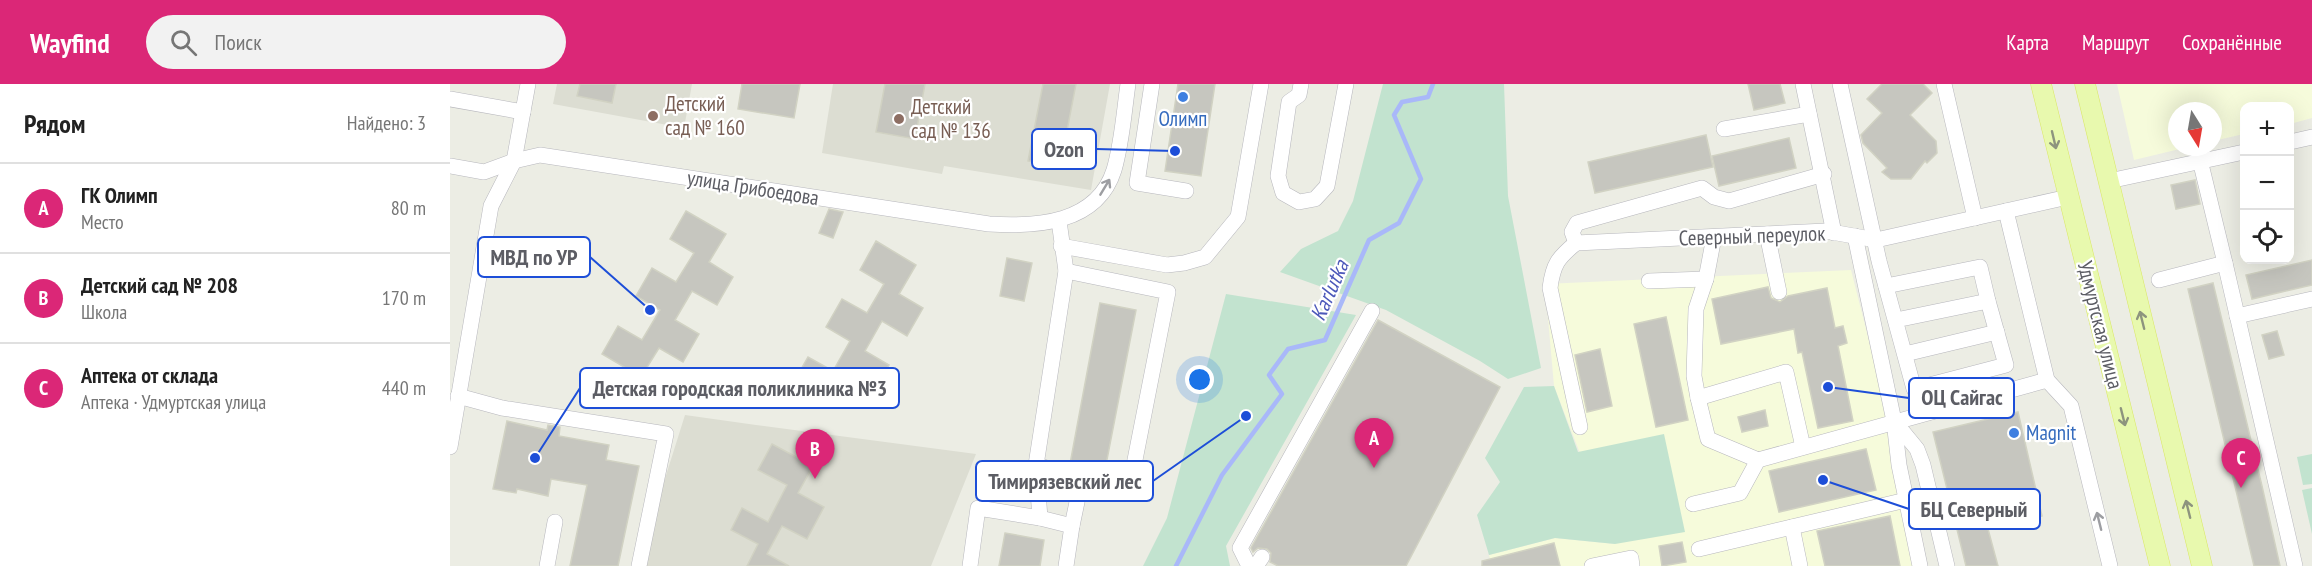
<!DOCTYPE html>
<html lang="ru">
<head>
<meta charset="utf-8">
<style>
	body { margin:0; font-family:"PT Sans Narrow",sans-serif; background:#f2f2f2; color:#222 }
	.controls { position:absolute; right:18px; top:18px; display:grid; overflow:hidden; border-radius:12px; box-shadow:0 6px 24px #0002 }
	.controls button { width:54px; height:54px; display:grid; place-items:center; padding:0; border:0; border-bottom:2px solid #e0e0e0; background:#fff; color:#222; font:30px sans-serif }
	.compass { position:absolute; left:1718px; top:18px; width:54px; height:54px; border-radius:50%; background:#fff; box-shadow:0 6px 24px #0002; rotate:169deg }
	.you { position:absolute; left:750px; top:296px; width:21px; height:21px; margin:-15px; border:4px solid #fff; border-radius:50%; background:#1a73e8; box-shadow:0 0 0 9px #1a73e833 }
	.badge { display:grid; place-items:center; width:39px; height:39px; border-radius:50%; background:#db2777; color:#fff; font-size:20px; font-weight:700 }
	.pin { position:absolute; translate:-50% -50px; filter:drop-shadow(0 2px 3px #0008) }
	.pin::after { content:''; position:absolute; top:32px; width:21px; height:18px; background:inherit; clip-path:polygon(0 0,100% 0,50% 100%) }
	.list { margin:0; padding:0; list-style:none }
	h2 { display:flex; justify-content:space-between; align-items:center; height:78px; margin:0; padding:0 24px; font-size:26px }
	h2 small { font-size:20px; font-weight:400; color:#767676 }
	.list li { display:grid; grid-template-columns:39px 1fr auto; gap:18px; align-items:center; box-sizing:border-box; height:90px; padding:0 24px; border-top:2px solid #e0e0e0 }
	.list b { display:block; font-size:22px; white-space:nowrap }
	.list p { margin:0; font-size:20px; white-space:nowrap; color:#767676 }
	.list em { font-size:20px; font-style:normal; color:#767676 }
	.icon { flex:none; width:33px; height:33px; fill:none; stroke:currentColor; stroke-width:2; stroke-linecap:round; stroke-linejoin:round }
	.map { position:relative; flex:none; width:1862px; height:482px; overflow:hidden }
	header { display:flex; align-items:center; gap:36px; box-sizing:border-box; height:84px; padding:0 30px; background:#db2777; color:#fff }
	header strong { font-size:28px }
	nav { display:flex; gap:33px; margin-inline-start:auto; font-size:21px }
	.search { width:420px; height:54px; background:#f2f2f2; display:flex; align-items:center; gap:15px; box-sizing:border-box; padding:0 21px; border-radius:33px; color:#767676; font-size:22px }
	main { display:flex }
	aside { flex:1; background:#fff }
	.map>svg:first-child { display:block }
	.commercial { fill:#f6fbdb }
	.education { fill:#dcddd2 }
	.green { fill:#c2e3cf }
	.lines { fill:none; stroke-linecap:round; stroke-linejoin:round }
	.stream { stroke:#a9b8f9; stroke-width:4.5 }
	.building { fill:#c6c6bf; stroke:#d1d2c3; stroke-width:1.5 }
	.minor-casing { stroke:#b7b7bd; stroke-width:16 }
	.major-casing { stroke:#dae764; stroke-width:21 }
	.minor { stroke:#fff; stroke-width:15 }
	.major { stroke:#e8f9ae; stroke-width:20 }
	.oneway { stroke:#8d947e }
	.oneway2 { stroke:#9d9ea2 }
	.shop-dot { fill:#3f7fe0; stroke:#fff; stroke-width:2 }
	.education-dot { fill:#8d6e63; stroke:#fff; stroke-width:2 }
	.labels { text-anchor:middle; stroke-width:4.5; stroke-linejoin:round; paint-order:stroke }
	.education-label { font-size:21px; fill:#785e54; stroke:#fff; text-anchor:start }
	.shop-label { font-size:21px; fill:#366cbe; stroke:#fff }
	.street-label { font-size:21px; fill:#5c5d64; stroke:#fff }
	.water-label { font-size:22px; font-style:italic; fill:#4d59ba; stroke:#fff }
	.leader { fill:none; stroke:#1d4ed8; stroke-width:2 }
	.callout-dot { fill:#1d4ed8; stroke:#fff; stroke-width:2 }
	.callout { fill:#fff; stroke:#1d4ed8; stroke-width:2 }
	.callout-label { font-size:22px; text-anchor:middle; font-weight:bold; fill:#5c5d64 }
</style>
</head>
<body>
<header>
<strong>Wayfind</strong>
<div class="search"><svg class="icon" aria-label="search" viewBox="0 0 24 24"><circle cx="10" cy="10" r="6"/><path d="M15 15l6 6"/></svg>Поиск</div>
<nav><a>Карта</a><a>Маршрут</a><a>Сохранённые</a></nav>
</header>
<main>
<aside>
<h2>Рядом<small>Найдено: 3</small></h2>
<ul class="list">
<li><span class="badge">A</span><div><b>ГК Олимп</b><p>Место</p></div><em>80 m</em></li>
<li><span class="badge">B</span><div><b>Детский сад № 208</b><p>Школа</p></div><em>170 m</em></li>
<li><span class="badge">C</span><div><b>Аптека от склада</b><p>Аптека · Удмуртская улица</p></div><em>440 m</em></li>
</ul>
</aside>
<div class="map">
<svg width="1862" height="482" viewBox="0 0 1862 482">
	<rect width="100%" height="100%" fill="#ecede4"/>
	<g class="commercial">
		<polygon points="1667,0 1862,0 1862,34 1840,40 1840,22 1794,22 1794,50 1763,57 1763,27 1727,27 1727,63 1738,63 1684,76"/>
		<polygon points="1401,186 1476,482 1042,482 1039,471 1105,454 1165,460 1104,302 1095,200"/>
	</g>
	<g class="education">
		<polygon points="107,0 242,0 234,44 103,20"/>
		<polygon points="383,0 660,0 641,106 494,82 492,90 372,69"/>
		<polygon points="235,331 306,341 526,370 481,482 195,482 207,420"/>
	</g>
	<g class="green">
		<polygon points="933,0 1054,0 1058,112 1091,284 1058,295 1030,277 936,226 830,188 851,165 888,147 903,117"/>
		<polygon points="776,210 906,231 776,462 780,482 693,482 717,434"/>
		<polygon points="1104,302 1128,368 1214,350 1235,448 1165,460 1105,454 1039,471 1027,431 1050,398 1035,374 1074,303"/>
		<polygon points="1862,370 1862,400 1853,401 1847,373"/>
		<polygon points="1862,404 1862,450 1852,406"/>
	</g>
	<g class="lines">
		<polyline class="stream" points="726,482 772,391 832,310 819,291 838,265 875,256 919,156 949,139 971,95 944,31 952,18 978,13 983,0"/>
	</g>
	<g class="building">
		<polygon points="130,0 166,0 162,19 127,12"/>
		<polygon points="292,0 350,0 344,34 288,25"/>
		<polygon points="435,0 475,0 465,55 426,48"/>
		<polygon points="593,0 626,0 610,83 578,77"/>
		<polygon points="728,0 765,0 751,92 715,87"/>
		<polygon points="1298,0 1330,0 1335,19 1304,26"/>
		<polygon points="1432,0 1473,0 1482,9 1460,31 1486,57 1487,69 1477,79 1475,77 1461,95 1441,95 1432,88 1437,84 1413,59 1411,51 1432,29 1417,15"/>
		<polygon points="1256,51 1263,83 1145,109 1138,78"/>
		<polygon points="1339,54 1346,84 1269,102 1262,72"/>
		<polygon points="1745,96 1750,120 1726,125 1721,101"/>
		<polygon points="379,125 393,128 383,154 369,149"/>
		<polygon points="236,127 276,150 259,178 283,193 267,221 242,207 225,236 249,250 233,278 209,264 191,293 152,270 168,242 192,256 210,226 186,212 202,184 226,198 244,169 220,155"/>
		<polygon points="426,157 466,181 449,210 473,224 457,252 432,237 415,267 439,281 423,309 399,295 381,324 342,301 358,273 383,287 400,257 376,243 392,215 417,229 434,200 410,186"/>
		<polygon points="557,174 582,179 574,217 550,212"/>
		<polygon points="1862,176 1862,201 1802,215 1796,191"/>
		<polygon points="1763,199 1812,402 1830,482 1804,482 1738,205"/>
		<polygon points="1318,203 1321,214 1330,218 1338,212 1377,204 1385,244 1393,242 1397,259 1388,262 1403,337 1368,344 1352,268 1348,269 1344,245 1271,260 1262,215"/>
		<polygon points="650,219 686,226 655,386 620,380"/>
		<polygon points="1216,233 1238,336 1206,343 1184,240"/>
		<polygon points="928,236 1050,303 956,482 828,482 820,478 821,469 817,465 808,464 803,468 801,464"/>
		<polygon points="1827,247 1834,271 1819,275 1812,251"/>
		<polygon points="1150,265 1162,322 1137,328 1125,271"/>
		<polygon points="1315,326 1318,342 1292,348 1288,333"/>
		<polygon points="1568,328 1592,432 1538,445 1548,482 1516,482 1483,348"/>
		<polygon points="57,337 97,346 98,341 110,343 109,352 159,361 156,376 189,382 168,482 120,482 137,401 101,395 98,412 67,405 66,409 43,405"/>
		<polygon points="322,360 363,382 348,409 374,423 357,455 332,442 317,470 339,482 297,482 308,460 281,446 292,424 318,438 337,401 308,386"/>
		<polygon points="1416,365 1426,406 1329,428 1319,387"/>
		<polygon points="1440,432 1450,482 1375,482 1367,447"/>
		<polygon points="555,449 594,456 590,482 549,482"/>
		<polygon points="1232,458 1236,478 1212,482 1209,462"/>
		<polygon points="1104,459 1110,482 1032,482 1032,477"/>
	</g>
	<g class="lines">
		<defs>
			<g id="minor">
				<polyline points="702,0 687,99 736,107"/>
				<polyline points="851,0 849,11 839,18 828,92 833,109 849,118 865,115 877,102 896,0"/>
				<polyline points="1353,0 1384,149"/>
				<polyline points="1390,0 1429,177 1464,305 1556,281 1538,217 1446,236"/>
				<polyline points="1494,0 1525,134"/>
				<polyline points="0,15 73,28"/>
				<polyline points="1274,45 1359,30"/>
				<polyline points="1840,58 1862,53"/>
				<path d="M0 82 34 88 64 77 90 71 539 140C586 143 647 140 664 86 672 59 674 28 678 0"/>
				<polyline points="1659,97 1794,68"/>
				<polyline points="1556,127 1597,296 1621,322 1660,482"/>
				<polyline points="1317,150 1329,208"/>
				<polyline points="1405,152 1444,337 1449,381 1470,482"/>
				<polyline points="1126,159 1376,147 1426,156 1618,113"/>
				<polyline points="1126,159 1122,148 1127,139 1252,104 1264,113 1279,117 1374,90"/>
				<path d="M1126 159C1108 174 1103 180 1100 204L1130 343"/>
				<polyline points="611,162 717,181 734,179 755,173 788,133 811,0"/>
				<polyline points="1775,179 1845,482"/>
				<polyline points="616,187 718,208 683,386 673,399 657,401 632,394 622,442"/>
				<polyline points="1709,196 1775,179 1749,72"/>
				<polyline points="1199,197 1256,195"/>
				<polyline points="1436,202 1530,183 1538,217"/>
				<polyline points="1787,232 1862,215"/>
				<polyline points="1455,270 1547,248"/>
				<polyline points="8,312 52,324 216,350 189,482"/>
				<polyline points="1248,314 1244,292 1246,225 1256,195 1264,153"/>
				<polyline points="1444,337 1467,365 1473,381 1497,482"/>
				<polyline points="0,363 41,122 64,77 78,0"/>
				<polyline points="1308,376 1258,355 1248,314 1336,288 1353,363"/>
				<polyline points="586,381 632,394"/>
				<polyline points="1243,420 1290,409 1308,376 1597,296"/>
				<polyline points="590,434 622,442 616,482"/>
				<polyline points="1342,443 1350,482"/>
				<polyline points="1249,465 1456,416"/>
				<polyline points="97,482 105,438"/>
				<polyline points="520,482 528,424 590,434 586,381 616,187 609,137"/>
				<polyline points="799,482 790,464 922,227"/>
				<polyline points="806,482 812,473"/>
				<polyline points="1142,482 1181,474 1182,482"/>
			</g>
			<g id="major">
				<polyline points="1591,0 1710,482"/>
				<polyline points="1635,0 1752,482"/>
			</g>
		</defs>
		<use href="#minor" class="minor-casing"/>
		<use href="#major" class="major-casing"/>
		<use href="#minor" class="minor"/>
		<use href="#major" class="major"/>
	</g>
	<defs><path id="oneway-shaft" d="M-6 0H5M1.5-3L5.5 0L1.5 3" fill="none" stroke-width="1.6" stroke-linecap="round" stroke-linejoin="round" transform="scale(1.5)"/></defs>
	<g class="oneway">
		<use href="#oneway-shaft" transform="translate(1604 56) rotate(77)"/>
		<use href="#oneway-shaft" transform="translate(1692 236) rotate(-104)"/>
		<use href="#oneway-shaft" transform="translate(1673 333) rotate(76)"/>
		<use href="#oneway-shaft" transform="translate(1738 425) rotate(-104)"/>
	</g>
	<g class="oneway2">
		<use href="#oneway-shaft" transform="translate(655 103) rotate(-59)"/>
		<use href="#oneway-shaft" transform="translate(1649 437) rotate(-104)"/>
	</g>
	<g class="shop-dot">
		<circle cx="733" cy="13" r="6"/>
		<circle cx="1564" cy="349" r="6"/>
	</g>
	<g class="education-dot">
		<circle cx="203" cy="32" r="6"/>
		<circle cx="449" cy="35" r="6"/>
	</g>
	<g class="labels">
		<g class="education-label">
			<text x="215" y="27">Детский<tspan x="215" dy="24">сад № 160</tspan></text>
			<text x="461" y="30">Детский<tspan x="461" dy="24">сад № 136</tspan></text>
		</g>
		<g class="shop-label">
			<text x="733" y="42">Олимп</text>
			<text x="1576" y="356" text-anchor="start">Magnit</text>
		</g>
		<g class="street-label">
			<text transform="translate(303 104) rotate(9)" y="7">улица Грибоедова</text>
			<text transform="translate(1302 152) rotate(-2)" y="7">Северный переулок</text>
			<text transform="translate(1650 241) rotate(76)" y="7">Удмуртская улица</text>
		</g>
		<g class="water-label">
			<text transform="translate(879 206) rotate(-66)" y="8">Karlutka</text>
		</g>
	</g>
	<path class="leader" d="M725 67L646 65M200 226L140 173M85 374L130 304M1378 303L1459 314M796 332L703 397M1373 396L1459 425"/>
	<g class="callout-dot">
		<circle cx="725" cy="67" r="6"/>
		<circle cx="200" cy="226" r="6"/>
		<circle cx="85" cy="374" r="6"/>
		<circle cx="1378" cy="303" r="6"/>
		<circle cx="796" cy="332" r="6"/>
		<circle cx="1373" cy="396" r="6"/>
	</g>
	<g class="callout">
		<rect x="582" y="45" width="64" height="40" rx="6"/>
		<rect x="28" y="153" width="112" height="40" rx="6"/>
		<rect x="130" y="284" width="319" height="40" rx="6"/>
		<rect x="1459" y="294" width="105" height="40" rx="6"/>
		<rect x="526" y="377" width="177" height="40" rx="6"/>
		<rect x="1459" y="405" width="131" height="40" rx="6"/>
	</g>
	<g class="callout-label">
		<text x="614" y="73">Ozon</text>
		<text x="84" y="181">МВД по УР</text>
		<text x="290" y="312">Детская городская поликлиника №3</text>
		<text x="1512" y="321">ОЦ Сайгас</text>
		<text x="615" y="405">Тимирязевский лес</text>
		<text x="1524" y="433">БЦ Северный</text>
	</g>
</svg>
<div class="controls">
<button>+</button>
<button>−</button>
<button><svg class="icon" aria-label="locate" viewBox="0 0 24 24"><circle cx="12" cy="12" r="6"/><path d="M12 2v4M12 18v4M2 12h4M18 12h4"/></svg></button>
</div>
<svg class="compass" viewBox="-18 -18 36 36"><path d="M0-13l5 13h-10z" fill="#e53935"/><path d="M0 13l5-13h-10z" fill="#767676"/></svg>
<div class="you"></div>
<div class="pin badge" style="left:924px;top:384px">A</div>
<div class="pin badge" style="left:365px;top:395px">B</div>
<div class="pin badge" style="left:1791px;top:404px">C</div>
</div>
</main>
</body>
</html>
